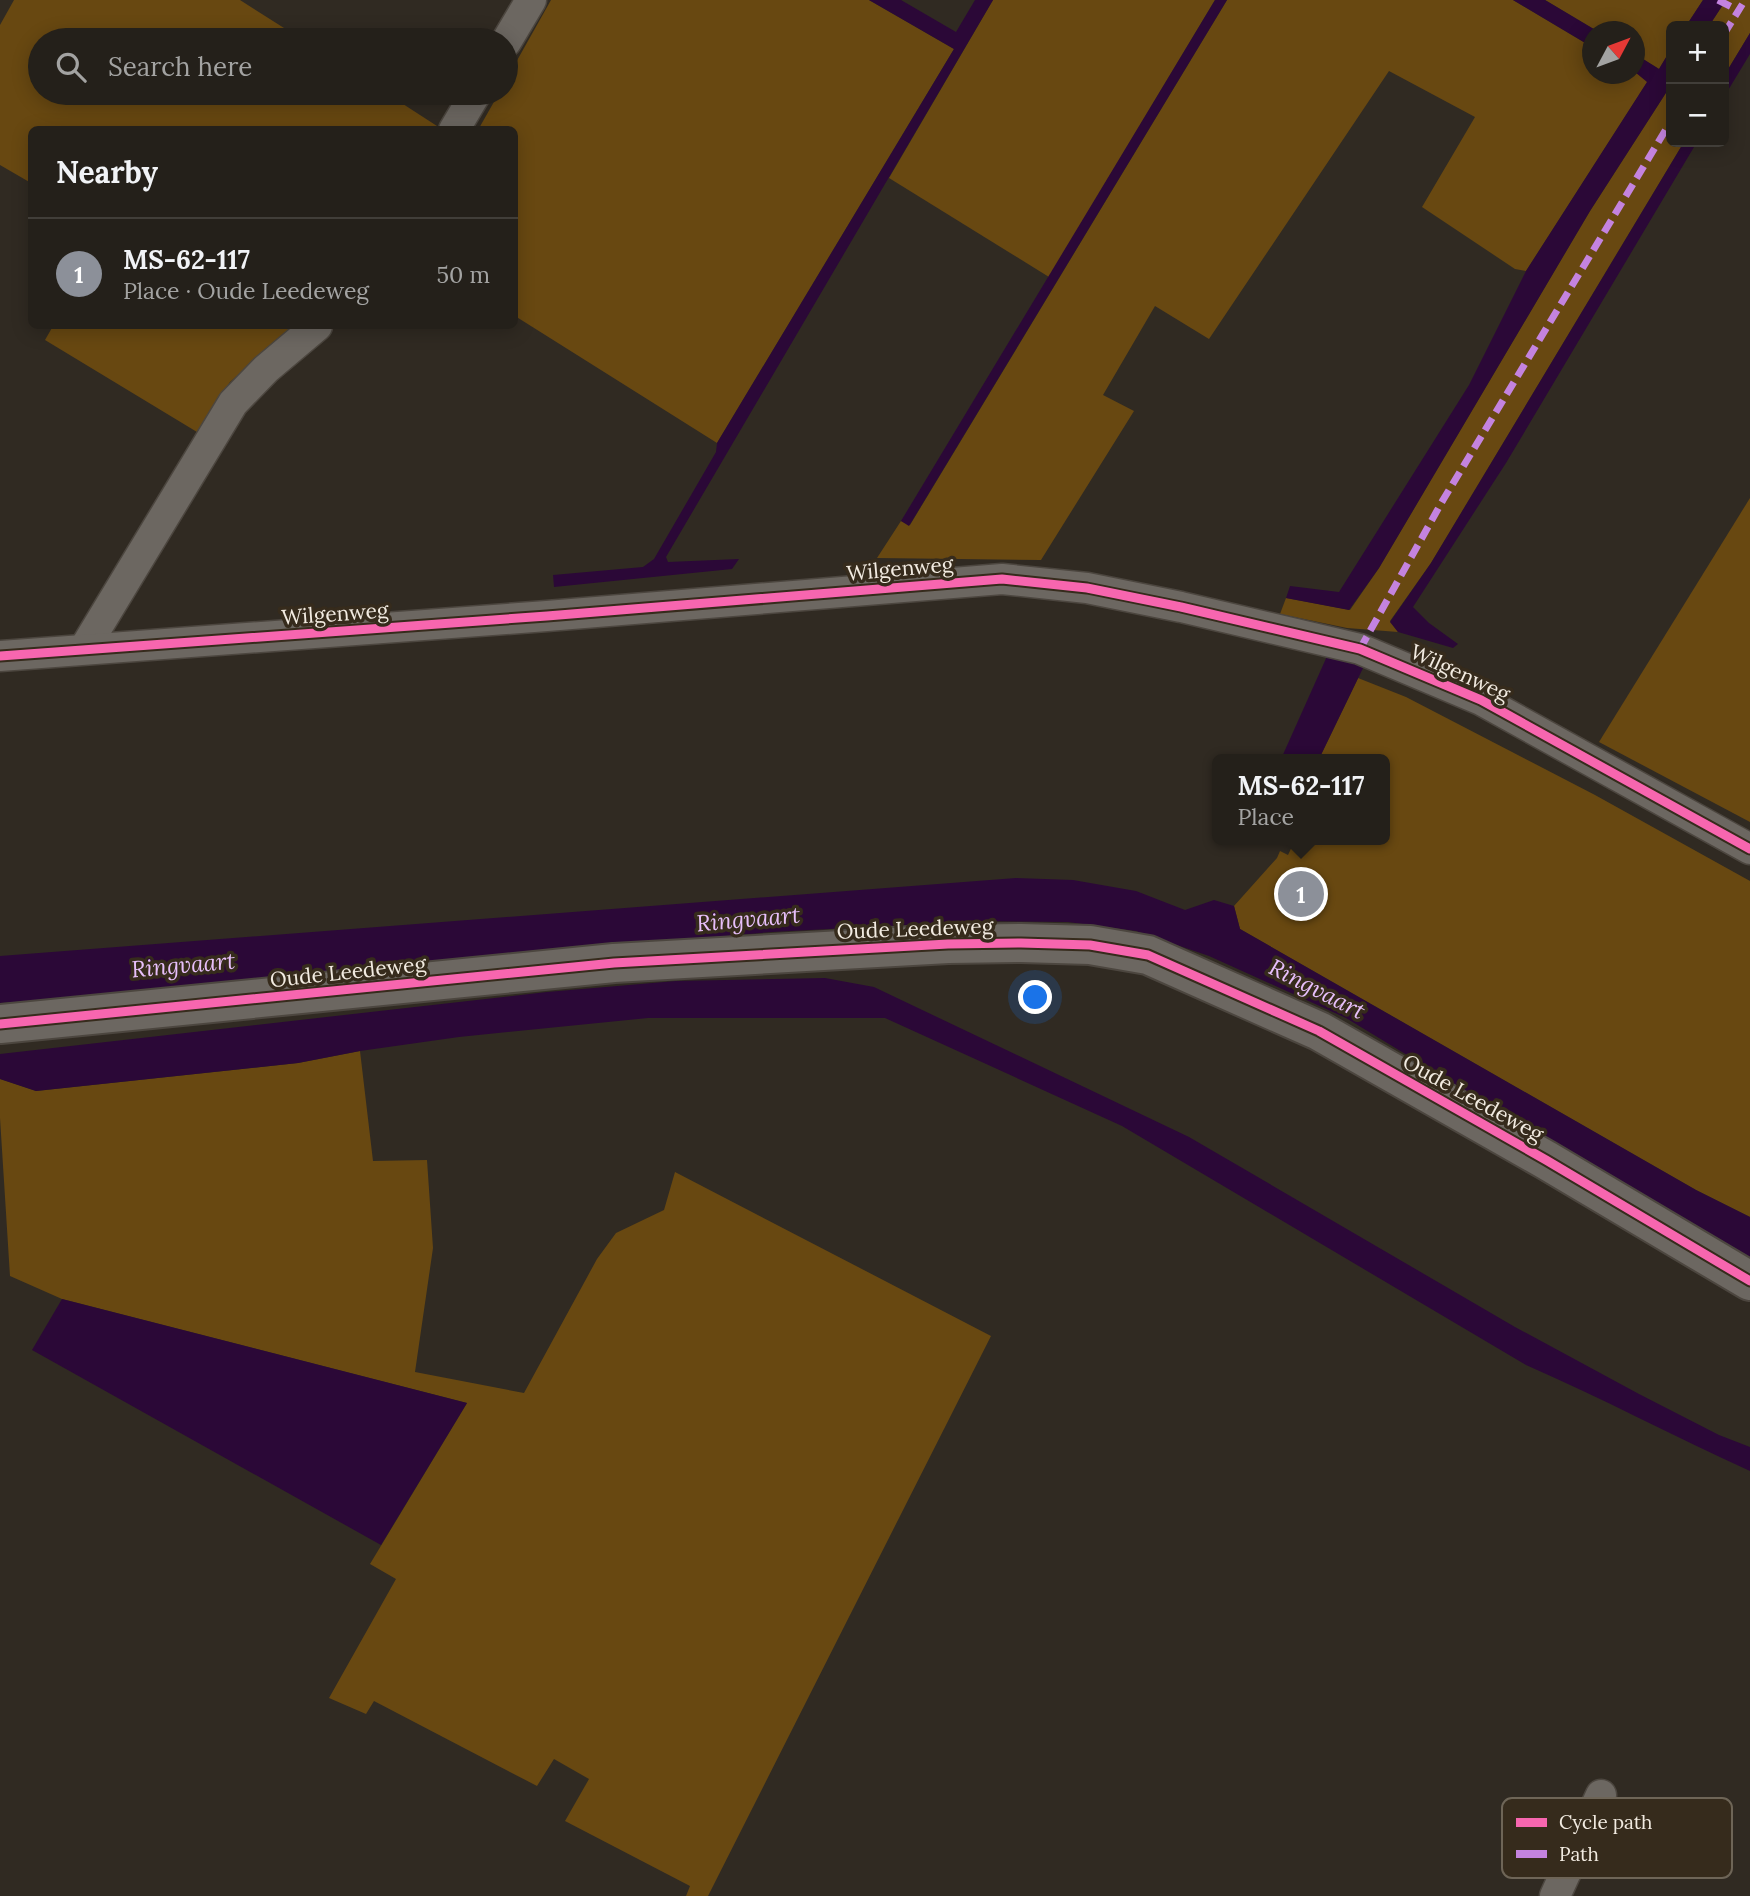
<!DOCTYPE html>
<html lang="en">
<head>
<meta charset="utf-8">
<style>
	body { margin:0; font-family:Lora,serif; background:#2c2823; color:#f1f3f6 }
	.controls { position:absolute; right:21px; top:21px; display:grid; overflow:hidden; border-radius:10px; box-shadow:0 4px 18px #0003 }
	.controls button { width:63px; height:63px; display:grid; place-items:center; padding:0; border:0; border-bottom:2px solid #413e39; background:#24201a; color:#f1f3f6; font:35px sans-serif }
	.compass { position:absolute; left:1582px; top:21px; width:63px; height:63px; border-radius:50%; background:#24201a; box-shadow:0 4px 18px #0003; rotate:49deg }
	.you { position:absolute; left:1036px; top:998px; width:24px; height:24px; margin:-18px; border:5px solid #fff; border-radius:50%; background:#1a73e8; box-shadow:0 0 0 10px #1a73e833 }
	.badge { display:grid; place-items:center; width:46px; height:46px; border-radius:50%; background:#8c9099; color:#fff; font-size:23px; font-weight:700 }
	.pin { position:absolute; translate:-50% -50%; border:4px solid #fff; box-shadow:0 2px 7px #0006 }
	.popup { position:absolute; left:1212px; top:754px; width:178px; height:91px; box-sizing:border-box; display:grid; place-content:center; border-radius:10px; background:#24201a; filter:drop-shadow(0 2px 5px #0005); font-size:23px; white-space:nowrap; color:#a3a3a2 }
	.popup b { font-size:26px; color:#f1f3f6 }
	.popup::after { content:''; position:absolute; left:50%; top:100%; margin-left:-14px; border:14px solid transparent; border-top-color:#24201a }
	.list { margin:0; padding:0; list-style:none }
	h2 { display:flex; justify-content:space-between; align-items:center; height:91px; margin:0; padding:0 28px; font-size:30px }
	h2 small { font-size:23px; font-weight:400; color:#a3a3a2 }
	.list li { display:grid; grid-template-columns:46px 1fr auto; gap:21px; align-items:center; box-sizing:border-box; height:112px; padding:0 28px; border-top:2px solid #413e39 }
	.list b { display:block; font-size:26px; white-space:nowrap }
	.list p { margin:0; font-size:23px; white-space:nowrap; color:#a3a3a2 }
	.list em { font-size:23px; font-style:normal; color:#a3a3a2 }
	.icon { flex:none; width:38px; height:38px; fill:none; stroke:currentColor; stroke-width:2; stroke-linecap:round; stroke-linejoin:round }
	.map { position:relative; flex:none; width:1750px; height:1896px; overflow:hidden }
	.search { position:absolute; background:#24201a; box-shadow:0 4px 18px #0003; left:28px; top:28px; width:490px; height:77px; display:flex; align-items:center; gap:18px; box-sizing:border-box; padding:0 24px; border-radius:38px; color:#a3a3a2; font-size:26px }
	.panel { position:absolute; background:#24201a; box-shadow:0 4px 18px #0003; left:28px; top:126px; width:490px; height:203px; border-radius:10px }
	.map>svg:first-child { display:block }
	.green { fill:#684811 }
	.water { fill:#2b0837 }
	.lines { fill:none; stroke-linecap:round; stroke-linejoin:round }
	.street-casing { stroke:#4c463f; stroke-width:33 }
	.secondary-casing { stroke:#4c463f; stroke-width:42 }
	.street { stroke:#6c6761; stroke-width:30 }
	.secondary { stroke:#6c6761; stroke-width:38 }
	.quiet { stroke:#c483df; stroke-width:7; stroke-dasharray:14 7; stroke-linecap:butt }
	.cycleway-casing { stroke:#362b1c; stroke-width:13 }
	.cycleway { stroke:#f766af; stroke-width:9 }
	.labels { text-anchor:middle; stroke-width:7; stroke-linejoin:round; paint-order:stroke }
	.street-label { font-size:21px; fill:#f2ebe1; stroke:#362b1c }
	.water-label { font-size:23px; font-style:italic; fill:#e7bffa; stroke:#362b1c }
	.key { fill:#362b1c; stroke:#6e6557; stroke-width:2 }
	.key-label { font-size:19px; fill:#f2ebe1 }
</style>
</head>
<body>
<div class="map">
<svg width="1750" height="1896" viewBox="0 0 1750 1896">
	<rect width="100%" height="100%" fill="#302a22"/>
	<g class="green">
		<polygon points="14,0 240,0 303,40 40,40 40,93 386,93 437,126 435,130 32,130 31,183 0,165 0,25"/>
		<polygon points="551,0 869,0 954,49 717,443 515,316 514,130 478,130 499,93 506,93 506,80"/>
		<polygon points="993,0 1215,0 1049,277 889,178"/>
		<polygon points="1227,0 1513,0 1592,47 1592,74 1635,72 1648,81 1526,271 1515,269 1422,207 1475,117 1389,71 1209,339 1155,306 1103,395 1134,411 1041,560 877,558 901,521 910,525"/>
		<polygon points="1545,0 1703,0 1686,26 1671,26 1671,49 1659,69 1635,54 1634,32 1597,31"/>
		<polygon points="1726,0 1750,0 1750,33 1724,76 1724,26 1709,26"/>
		<polygon points="1671,85 1671,142 1684,142 1431,563 1390,621 1398,632 1347,628 1280,614 1286,598 1350,610 1379,568 1590,211"/>
		<polygon points="53,326 295,326 230,382 197,432 45,340"/>
		<polygon points="1750,498 1750,822 1599,742"/>
		<polygon points="1358,678 1406,697 1595,795 1750,881 1750,1217 1696,1190 1240,929 1234,906 1277,858 1280,851 1288,855 1295,840 1385,840 1385,759 1319,759"/>
		<polygon points="360,1051 373,1161 427,1160 433,1248 415,1372 524,1393 597,1259 616,1233 664,1210 675,1172 991,1336 708,1896 686,1896 690,1886 565,1821 589,1779 554,1759 537,1786 374,1701 366,1714 329,1698 396,1579 370,1564 467,1403 62,1299 10,1276 0,1118 0,1079 36,1091 298,1063"/>
	</g>
	<g class="water">
		<polygon points="869,0 901,0 956,32 975,0 993,0 666,557 668,562 739,559 732,569 554,587 553,575 643,567 654,559 716,452 717,443 954,49"/>
		<polygon points="1215,0 1227,0 909,526 901,521"/>
		<polygon points="1513,0 1545,0 1597,31 1592,32 1592,47"/>
		<polygon points="1703,0 1726,0 1709,26 1686,26"/>
		<polygon points="1750,33 1750,54 1724,97 1724,76"/>
		<polygon points="1671,49 1671,85 1590,211 1379,568 1349,610 1286,598 1290,586 1339,592 1469,385 1526,271 1647,82 1635,72 1635,54 1659,69"/>
		<polygon points="1684,142 1697,142 1506,463 1413,607 1429,623 1458,644 1453,648 1398,632 1390,622 1431,563"/>
		<polygon points="1328,654 1365,664 1319,759 1281,759"/>
		<polygon points="1016,878 1073,880 1136,891 1185,910 1214,900 1234,906 1240,929 1696,1190 1750,1217 1750,1258 1727,1248 1618,1183 1346,1018 1209,956 1136,931 1068,922 981,921 772,932 522,953 144,993 0,1003 0,956"/>
		<path d="M825 978 874 987 1189 1137 1515 1327 1639 1394 1719 1435 1750 1447V1471C1675 1437 1602 1398 1526 1365L1122 1126 885 1018H648L459 1037 360 1051 298 1063 36 1091 0 1079V1054L547 992 676 981Z"/>
		<polygon points="62,1299 467,1403 381,1545 32,1350"/>
	</g>
	<g class="lines">
		<defs>
			<g id="street">
				<polyline points="506,42 531,0"/>
				<polyline points="454,130 476,93"/>
				<polyline points="84,649 233,403 266,369 317,326"/>
				<polyline points="0,656 547,616 1002,579 1087,588 1181,607 1360,649 1481,700 1750,849"/>
				<polyline points="1555,1896 1601,1795"/>
			</g>
			<polyline id="secondary" points="0,1024 614,963 948,944 1021,943 1090,945 1148,955 1319,1031 1546,1160 1750,1281"/>
		</defs>
		<use href="#street" class="street-casing"/>
		<use href="#secondary" class="secondary-casing"/>
		<use href="#street" class="street"/>
		<use href="#secondary" class="secondary"/>
		<g class="quiet">
			<polyline points="1718,0 1738,10"/>
			<polyline points="1724,34 1745,0"/>
			<polyline points="1360,649 1443,500 1671,121"/>
		</g>
		<defs>
			<g id="cycleway">
				<polyline points="0,656 547,616 1002,579 1087,588 1181,607 1360,649 1481,700 1750,849"/>
				<polyline points="0,1024 614,963 948,944 1021,943 1090,945 1148,955 1319,1031 1546,1160 1750,1281"/>
			</g>
		</defs>
		<use href="#cycleway" class="cycleway-casing"/>
		<use href="#cycleway" class="cycleway"/>
	</g>
	<g class="labels">
		<g class="street-label">
			<text transform="translate(900 569) rotate(-5)" y="7">Wilgenweg</text>
			<text transform="translate(335 614) rotate(-4)" y="7">Wilgenweg</text>
			<text transform="translate(1460 673) rotate(25)" y="7">Wilgenweg</text>
			<text transform="translate(915 929) rotate(-2)" y="7">Oude Leedeweg</text>
			<text transform="translate(348 972) rotate(-6)" y="7">Oude Leedeweg</text>
			<text transform="translate(1473 1098) rotate(29)" y="7">Oude Leedeweg</text>
		</g>
		<g class="water-label">
			<text transform="translate(748 919) rotate(-5)" y="8">Ringvaart</text>
			<text transform="translate(183 965) rotate(-5)" y="8">Ringvaart</text>
			<text transform="translate(1317 989) rotate(27)" y="8">Ringvaart</text>
		</g>
	</g>
	<rect x="1502" y="1798" width="230" height="80" rx="10" class="key"/>
	<rect x="1516" y="1818" width="31" height="9" fill="#f766af"/>
	<rect x="1516" y="1850" width="31" height="8" fill="#c483df"/>
	<g class="key-label">
		<text x="1559" y="1829">Cycle path</text>
		<text x="1559" y="1861">Path</text>
	</g>
</svg>
<div class="controls">
<button>+</button>
<button>−</button>
</div>
<svg class="compass" viewBox="-18 -18 36 36"><path d="M0-13l5 13h-10z" fill="#e53935"/><path d="M0 13l5-13h-10z" fill="#a3a3a2"/></svg>
<div class="you"></div>
<div class="pin badge" style="left:1301px;top:894px">1</div>
<div class="popup"><b>MS-62-117</b>Place</div>
<div class="search"><svg class="icon" aria-label="search" viewBox="0 0 24 24"><circle cx="10" cy="10" r="6"/><path d="M15 15l6 6"/></svg>Search here</div>
<section class="panel">
<h2>Nearby<small></small></h2>
<ul class="list">
<li><span class="badge">1</span><div><b>MS-62-117</b><p>Place · Oude Leedeweg</p></div><em>50 m</em></li>
</ul>
</section>
</div>
</body>
</html>
